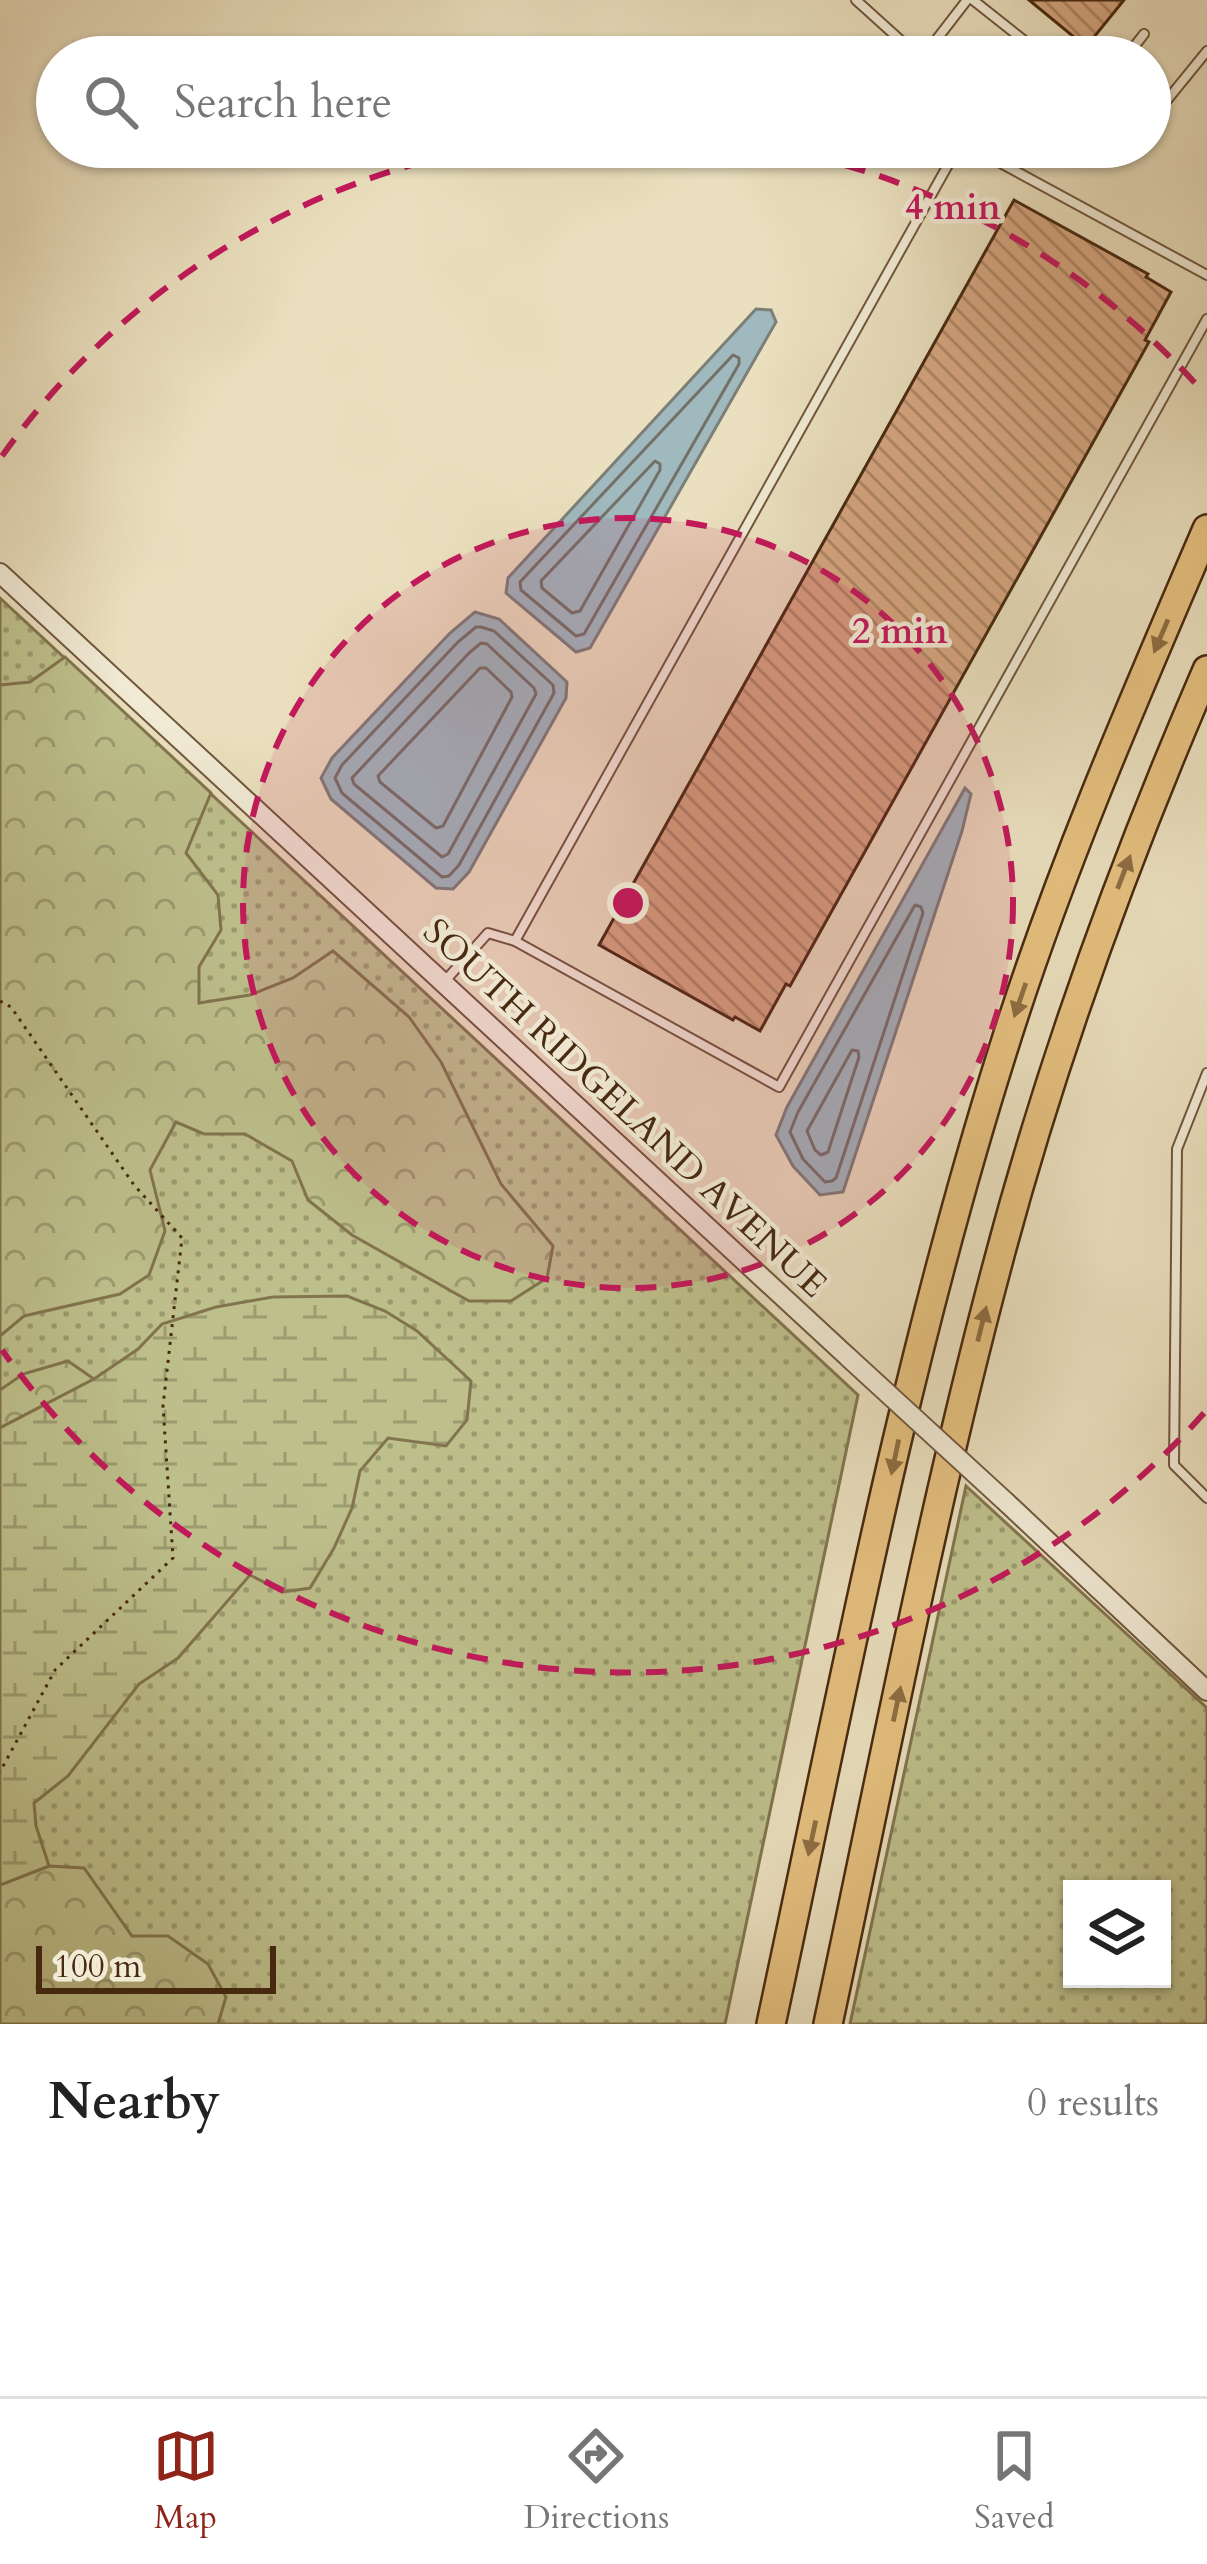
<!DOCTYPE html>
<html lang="en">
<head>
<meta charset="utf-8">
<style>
	body { margin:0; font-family:Cardo,serif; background:#f2f2f2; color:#222 }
	.controls { position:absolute; right:36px; bottom:36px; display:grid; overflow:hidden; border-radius:0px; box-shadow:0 3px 9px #0004 }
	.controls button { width:108px; height:108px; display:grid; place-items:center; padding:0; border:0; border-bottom:3px solid #e0e0e0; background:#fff; color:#222; font:60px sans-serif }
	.scale { position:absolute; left:36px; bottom:30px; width:240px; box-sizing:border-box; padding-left:12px; border:6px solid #472910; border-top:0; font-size:33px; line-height:42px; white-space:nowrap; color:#472910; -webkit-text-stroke:9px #f1ead5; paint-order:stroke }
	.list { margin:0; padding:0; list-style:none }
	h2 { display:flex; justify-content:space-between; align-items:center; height:156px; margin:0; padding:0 48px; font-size:51px }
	h2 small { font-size:39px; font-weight:400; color:#767676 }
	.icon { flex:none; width:66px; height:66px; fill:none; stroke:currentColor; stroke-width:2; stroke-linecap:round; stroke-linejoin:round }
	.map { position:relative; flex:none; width:1207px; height:2024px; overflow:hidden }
	.search { position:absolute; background:#fff; box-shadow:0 3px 9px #0004; left:36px; right:36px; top:36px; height:132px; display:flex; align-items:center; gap:30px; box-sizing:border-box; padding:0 42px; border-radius:66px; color:#767676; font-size:45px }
	.sheet { height:372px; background:#fff }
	nav { display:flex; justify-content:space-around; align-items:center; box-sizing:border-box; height:168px; border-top:3px solid #e0e0e0; background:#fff; font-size:33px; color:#767676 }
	nav a { display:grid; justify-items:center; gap:6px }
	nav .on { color:#8f2418 }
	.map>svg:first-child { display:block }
	.grass { fill:url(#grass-dots); stroke:#82744e; stroke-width:3; fill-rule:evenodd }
	.forest { fill:url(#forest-crowns); stroke:#82744e; stroke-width:3 }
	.wetland { fill:url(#wetland-marsh); stroke:#82744e; stroke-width:3 }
	.water { fill:#9fb9be; stroke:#7c7f78; stroke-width:3 }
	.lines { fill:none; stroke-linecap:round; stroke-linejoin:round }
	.shore { stroke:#737167; stroke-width:3 }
	.building { fill:url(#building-back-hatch); stroke:#472910; stroke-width:3 }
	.service-casing { stroke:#70563c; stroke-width:12 }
	.tertiary-casing { stroke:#70563c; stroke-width:22 }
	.motorway-casing { stroke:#472910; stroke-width:32 }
	.path { stroke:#472910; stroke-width:3; stroke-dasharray:3 6; stroke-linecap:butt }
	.service { stroke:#f1ead5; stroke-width:8 }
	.tertiary { stroke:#f1ead5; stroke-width:18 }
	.motorway { stroke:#e5c07f; stroke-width:27 }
	.tertiary-bridge-casing { stroke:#70563c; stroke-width:22; stroke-linecap:butt }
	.tertiary-bridge { stroke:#f1ead5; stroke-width:18 }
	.oneway { fill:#8e6d42 }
	.ring { fill:none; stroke:#c2185b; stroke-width:6; stroke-dasharray:21 15 }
	.labels { text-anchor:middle; stroke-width:9; stroke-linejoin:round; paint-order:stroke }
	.street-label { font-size:36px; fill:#472910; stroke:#f1ead5 }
	.centre { fill:#c2185b; stroke:#f1ead5; stroke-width:6 }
	.ring-label { font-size:36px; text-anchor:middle; font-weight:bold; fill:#c2185b; stroke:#f1ead5; stroke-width:9; stroke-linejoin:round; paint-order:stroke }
</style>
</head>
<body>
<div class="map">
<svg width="1207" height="2024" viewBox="0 0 1207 2024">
	<defs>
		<pattern id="grass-dots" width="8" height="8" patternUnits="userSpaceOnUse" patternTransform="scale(3)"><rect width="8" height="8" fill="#bec08c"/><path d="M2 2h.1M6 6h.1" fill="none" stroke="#9c9c71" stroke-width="1.8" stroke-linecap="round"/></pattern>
		<pattern id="forest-crowns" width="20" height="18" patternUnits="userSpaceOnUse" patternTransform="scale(3)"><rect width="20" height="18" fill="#bec08c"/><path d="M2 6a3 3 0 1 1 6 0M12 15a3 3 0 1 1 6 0" fill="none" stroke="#9c9c71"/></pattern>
		<pattern id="wetland-marsh" width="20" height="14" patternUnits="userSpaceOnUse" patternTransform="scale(3)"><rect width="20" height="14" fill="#bec08c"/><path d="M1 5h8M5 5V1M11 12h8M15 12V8" fill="none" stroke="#9c9c71"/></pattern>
		<pattern id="building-back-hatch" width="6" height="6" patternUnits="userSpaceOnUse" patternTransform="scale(3)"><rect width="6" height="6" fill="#d6a680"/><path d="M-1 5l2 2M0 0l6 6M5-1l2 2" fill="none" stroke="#af8767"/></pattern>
	</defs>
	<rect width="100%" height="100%" fill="#eadfbe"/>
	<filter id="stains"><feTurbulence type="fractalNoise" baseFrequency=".00167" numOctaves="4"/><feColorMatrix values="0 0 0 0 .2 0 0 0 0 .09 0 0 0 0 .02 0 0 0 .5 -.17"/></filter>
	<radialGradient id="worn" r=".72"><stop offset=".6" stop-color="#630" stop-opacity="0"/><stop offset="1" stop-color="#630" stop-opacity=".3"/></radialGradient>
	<g class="grass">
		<polygon points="0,598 858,1395 725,2024 0,2024"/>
		<path d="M966 1486 1207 1708V2024H850ZM1072 1889H1162V1979H1072Z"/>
	</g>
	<g class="forest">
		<polygon points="65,657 211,793 186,853 218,895 221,930 199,967 199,1003 250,995 293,978 333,951 409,1017 441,1062 501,1184 553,1246 547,1278 511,1301 469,1301 352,1235 308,1200 292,1161 245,1134 204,1134 176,1122 150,1170 165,1231 149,1275 120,1294 24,1316 0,1336 0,685 30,682"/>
		<polygon points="68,1361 94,1379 0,1428 0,1390 23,1374"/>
		<polygon points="49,1866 84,1868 132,1936 168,1936 208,1964 226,1997 218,2024 0,2024 0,1885"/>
	</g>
	<polygon class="wetland" points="347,1296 385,1311 417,1331 471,1381 467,1420 446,1446 388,1438 360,1471 352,1508 334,1548 310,1588 283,1592 250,1575 178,1658 139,1684 68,1776 34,1803 36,1826 49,1866 0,1885 0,1428 94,1379 138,1349 162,1324 216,1307 273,1297"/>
	<g class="water">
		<polygon points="756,309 771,310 776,322 590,648 576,652 506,593 508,578"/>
		<polygon points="475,612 499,619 567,682 566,698 469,872 453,889 436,888 331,799 321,778 332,758 450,633"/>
		<polygon points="965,788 971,794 962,831 843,1192 820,1195 793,1166 776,1135 787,1107"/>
	</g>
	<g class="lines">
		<g class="shore">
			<polygon points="733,355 739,358 739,364 584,634 576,636 521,590 520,582"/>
			<polygon points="655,461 660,464 660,470 580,611 572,613 542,588 541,581"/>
			<polygon points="481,627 494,631 553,685 554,693 459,865 449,876 442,877 342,793 335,778 342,765 458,642 476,627"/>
			<polygon points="481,643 487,644 534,688 536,694 448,854 442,857 354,784 352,778 469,653"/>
			<polygon points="480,668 486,668 511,692 512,697 443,826 436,828 380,782 378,776"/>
			<polygon points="915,905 921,907 923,913 836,1178 832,1181 825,1182 803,1159 790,1132 798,1112"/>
			<polygon points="852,1050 858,1051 859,1057 828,1152 821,1155 815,1150 807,1131"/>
		</g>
	</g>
	<g class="building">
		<polygon points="1029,0 1124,0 1086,47"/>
		<polygon points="1014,200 1148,274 1146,277 1171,292 1145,340 1149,342 790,986 786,984 760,1031 735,1017 733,1020 599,945"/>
	</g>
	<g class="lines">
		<defs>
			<g id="service">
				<polyline points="856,0 919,57"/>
				<polyline points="973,0 1045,57"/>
				<polyline points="923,57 967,0"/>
				<polyline points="1126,57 1144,34"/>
				<polyline points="1150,121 1207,51"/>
				<polyline points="971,147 1207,275"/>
				<polyline points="515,941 958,147"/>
				<polyline points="444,982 488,933 515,941 779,1087 1207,319"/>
				<polyline points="1207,1073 1177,1149 1174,1465 1207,1498"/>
			</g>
			<g id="tertiary">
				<polyline points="0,573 849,1358"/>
				<polyline points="1007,1503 1207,1691"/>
			</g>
			<g id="motorway">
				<path d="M771 2024C841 1699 902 1370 1002 1053 1058 873 1133 701 1207 529"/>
				<path d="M828 2024C882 1772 930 1518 996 1270 1050 1064 1123 864 1207 670"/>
			</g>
		</defs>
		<use href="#service" class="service-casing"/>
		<use href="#tertiary" class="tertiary-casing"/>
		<use href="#motorway" class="motorway-casing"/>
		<polyline class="path" points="0,1001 11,1007 134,1185 182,1238 163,1406 173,1558 55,1670 0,1772"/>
		<use href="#service" class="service"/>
		<use href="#tertiary" class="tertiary"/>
		<use href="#motorway" class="motorway"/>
		<defs>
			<polyline id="tertiary-bridge" points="849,1358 1007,1503"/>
		</defs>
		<use href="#tertiary-bridge" class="tertiary-bridge-casing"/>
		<use href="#tertiary-bridge" class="tertiary-bridge"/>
	</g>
	<defs><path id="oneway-solid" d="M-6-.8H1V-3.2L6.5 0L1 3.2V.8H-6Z" transform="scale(3)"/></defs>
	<g class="oneway">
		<use href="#oneway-solid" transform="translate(1161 636) rotate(113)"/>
		<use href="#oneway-solid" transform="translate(1124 872) rotate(-69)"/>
		<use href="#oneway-solid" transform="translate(1020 1000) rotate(109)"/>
		<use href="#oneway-solid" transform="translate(982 1324) rotate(-76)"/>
		<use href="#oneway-solid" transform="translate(895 1457) rotate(102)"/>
		<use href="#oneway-solid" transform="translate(897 1704) rotate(-78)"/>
		<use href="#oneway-solid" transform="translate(812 1838) rotate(102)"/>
	</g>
	<circle cx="628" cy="903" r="385" fill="#c2185b" fill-opacity=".12"/>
	<g class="ring">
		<circle cx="628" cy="903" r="385"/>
		<path d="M1204 1413A769 769 0 0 1 2 1350M2 456A769 769 0 0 1 481 148M775 148A769 769 0 0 1 1204 393"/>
	</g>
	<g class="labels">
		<g class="street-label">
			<text transform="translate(626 1107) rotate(43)" y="13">SOUTH RIDGELAND AVENUE</text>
		</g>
	</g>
	<circle cx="628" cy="903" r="18" class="centre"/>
	<g class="ring-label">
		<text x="953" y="219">4 min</text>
		<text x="900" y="643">2 min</text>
	</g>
	<rect width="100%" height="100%" filter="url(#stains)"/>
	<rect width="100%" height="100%" fill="url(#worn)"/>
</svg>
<div class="controls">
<button><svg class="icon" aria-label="layers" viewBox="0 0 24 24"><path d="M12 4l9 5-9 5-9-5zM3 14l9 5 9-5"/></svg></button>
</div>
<div class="scale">100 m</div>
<div class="search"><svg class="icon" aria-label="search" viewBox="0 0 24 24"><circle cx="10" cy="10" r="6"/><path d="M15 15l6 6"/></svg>Search here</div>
</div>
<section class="sheet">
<h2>Nearby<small>0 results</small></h2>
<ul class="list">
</ul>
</section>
<nav>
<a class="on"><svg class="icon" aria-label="map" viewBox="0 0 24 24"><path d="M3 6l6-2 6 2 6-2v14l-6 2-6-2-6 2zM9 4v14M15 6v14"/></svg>Map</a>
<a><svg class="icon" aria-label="directions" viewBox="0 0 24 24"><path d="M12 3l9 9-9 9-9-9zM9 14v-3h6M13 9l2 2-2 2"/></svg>Directions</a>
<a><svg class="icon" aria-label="saved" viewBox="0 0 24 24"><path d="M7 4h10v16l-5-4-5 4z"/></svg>Saved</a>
</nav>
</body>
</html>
